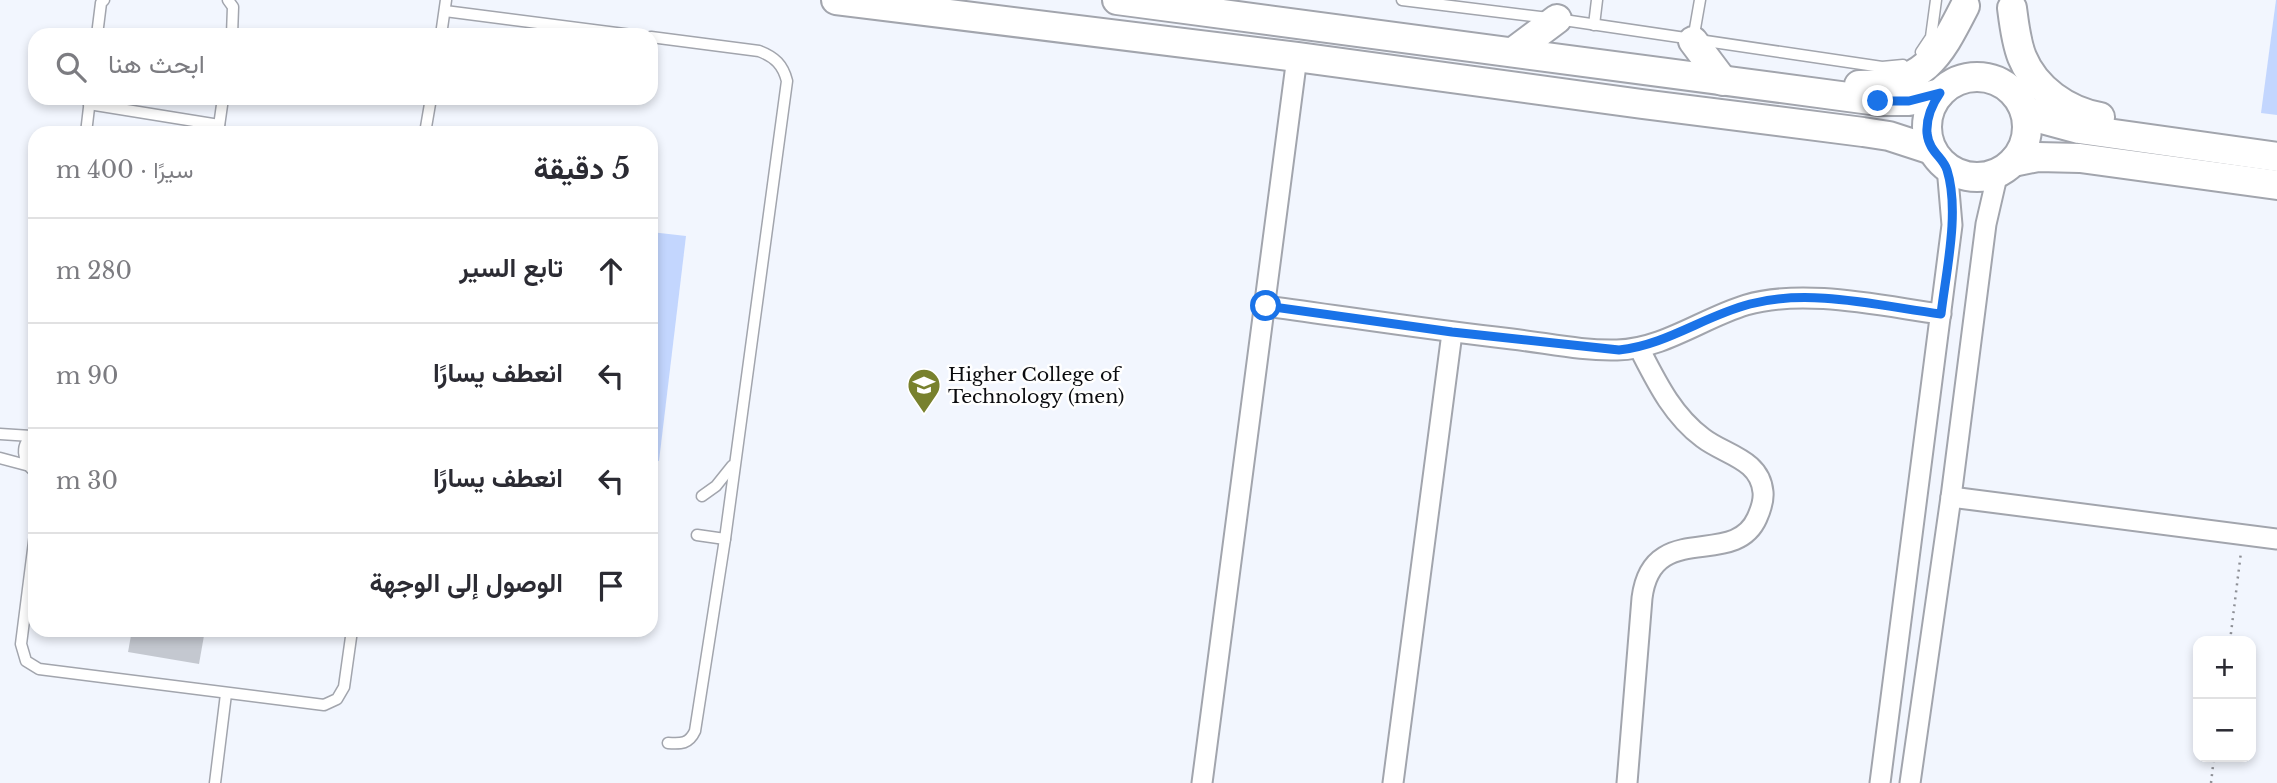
<!DOCTYPE html>
<html lang="ar">
<head>
<meta charset="utf-8">
<style>
	body { margin:0; font-family:"Libre Baskerville",Vazirmatn,serif; background:#f7f7f7; color:#2b2b33; direction:rtl }
	.controls { position:absolute; right:21px; bottom:21px; display:grid; overflow:hidden; border-radius:14px; box-shadow:0 4px 10px #0003 }
	.controls button { width:63px; height:63px; display:grid; place-items:center; padding:0; border:0; border-bottom:2px solid #e1e1e2; background:#fff; color:#2b2b33; font:35px sans-serif }
	.stop { position:absolute; width:21px; height:21px; margin:-16px; border:5px solid #1a73e8; border-radius:50%; background:#fff }
	.stop.end { background:#1a73e8; border-color:#fff; box-shadow:0 2px 7px #0008 }
	.list { margin:0; padding:0; list-style:none }
	h2 { display:flex; justify-content:space-between; align-items:center; height:91px; margin:0; padding:0 28px; font-size:30px }
	h2 small { font-size:23px; font-weight:400; color:#7c7c81 }
	.list li { display:grid; grid-template-columns:46px 1fr auto; gap:21px; align-items:center; box-sizing:border-box; height:105px; padding:0 28px; border-top:2px solid #e1e1e2 }
	.list b { display:block; font-size:26px; white-space:nowrap }
	.list em { font-size:23px; font-style:normal; color:#7c7c81 }
	.icon { flex:none; width:38px; height:38px; fill:none; stroke:currentColor; stroke-width:2; stroke-linecap:round; stroke-linejoin:round }
	.map { position:relative; flex:none; width:2277px; height:783px; overflow:hidden; direction:ltr }
	.search { position:absolute; background:#fff; box-shadow:0 4px 10px #0003; left:28px; top:28px; width:630px; height:77px; display:flex; align-items:center; gap:18px; box-sizing:border-box; padding:0 24px; border-radius:21px; color:#7c7c81; font-size:26px }
	.panel { position:absolute; background:#fff; box-shadow:0 4px 10px #0003; left:28px; top:126px; width:630px; height:511px; border-radius:21px; direction:rtl }
	.map>svg:first-child { display:block }
	.green { fill:#c3d6fe }
	.building { fill:#c4c8d0 }
	.lines { fill:none; stroke-linecap:round; stroke-linejoin:round }
	.lane-casing { stroke:#a2a5ad; stroke-width:13 }
	.street-casing { stroke:#a2a5ad; stroke-width:23 }
	.secondary-casing { stroke:#a2a5ad; stroke-width:32 }
	.path { stroke:#8e9096; stroke-width:2.5; stroke-dasharray:2 5; stroke-linecap:butt }
	.lane { stroke:#fff; stroke-width:10 }
	.street { stroke:#fff; stroke-width:19 }
	.secondary { stroke:#fff; stroke-width:28 }
	.route { stroke:#1a73e8; stroke-width:9 }
	.labels { text-anchor:middle; stroke-width:5; stroke-linejoin:round; paint-order:stroke }
	.poi-label { font-size:19px; fill:#0b0c0f; stroke:#fff; text-anchor:start }
</style>
</head>
<body>
<div class="map">
<svg width="2277" height="783" viewBox="0 0 2277 783">
	<rect width="100%" height="100%" fill="#f2f6fe"/>
	<g class="green">
		<polygon points="2276,0 2277,0 2277,115 2261,113"/>
		<polygon points="651,232 686,236 659,461 651,460"/>
	</g>
	<polygon class="building" points="132,630 205,630 199,664 128,652"/>
	<g class="lines">
		<defs>
			<g id="lane">
				<polyline points="228,0 233,7 232,35"/>
				<polyline points="1402,0 1557,19 1882,67 1903,65"/>
				<polyline points="445,11 632,35"/>
				<polyline points="1594,25 1597,0"/>
				<polyline points="97,35 101,3 104,0"/>
				<polyline points="441,35 446,0"/>
				<path d="M651 37 759 51C775 57 783 65 787 81L725 539 695 731C689 744 681 744 668 743"/>
				<polyline points="1693,40 1700,0"/>
				<polyline points="1921,52 1931,37 1936,0"/>
				<polyline points="89,104 219,125"/>
				<polyline points="86,133 90,99"/>
				<polyline points="218,133 223,98"/>
				<polyline points="425,133 431,98"/>
				<polyline points="0,434 31,436"/>
				<path d="M35 434C19 444 22 461 35 472"/>
				<polyline points="0,458 26,465"/>
				<polyline points="702,496 716,486 732,466"/>
				<polyline points="35,534 21,644 26,661 39,669 324,705 337,699 344,687 352,630"/>
				<polyline points="697,535 725,539"/>
				<polyline points="215,783 226,694"/>
			</g>
			<g id="street">
				<path d="M1266 306C1348 317 1430 330 1512 339 1547 343 1582 351 1617 350 1663 349 1703 318 1746 305 1804 288 1881 306 1941 314"/>
				<polyline points="1951,497 2277,539"/>
				<polyline points="1202,783 1297,57"/>
				<polyline points="1393,783 1452,333"/>
				<path d="M1627 783 1642 598C1652 518 1734 570 1757 518 1761 509 1764 501 1763 492 1760 459 1725 455 1703 438 1672 415 1656 381 1639 348"/>
				<polyline points="1880,783 1952,225 1947,167"/>
				<polyline points="1910,783 1951,497 1986,224 1998,172"/>
			</g>
			<g id="secondary">
				<polyline points="836,0 1297,57 1642,104 1863,132 1889,136 1932,150"/>
				<polyline points="1117,0 1878,101 1909,101 1940,93"/>
				<path d="M2012 8C2014 24 2016 42 2022 57 2035 89 2067 111 2100 117"/>
				<polyline points="1693,41 1723,81"/>
				<polyline points="1513,52 1557,19"/>
				<circle cx="1977" cy="127" r="50"/>
				<path d="M1859 85C1924 85 1938 59 1965 6"/>
				<polyline points="2024,109 2042,119 2079,129 2277,157"/>
				<polyline points="2013,162 2038,157 2080,158 2277,185"/>
			</g>
		</defs>
		<use href="#lane" class="lane-casing"/>
		<use href="#street" class="street-casing"/>
		<use href="#secondary" class="secondary-casing"/>
		<g class="path">
			<polyline points="2230,641 2241,552"/>
			<polyline points="2211,783 2214,757"/>
		</g>
		<use href="#lane" class="lane"/>
		<use href="#street" class="street"/>
		<use href="#secondary" class="secondary"/>
	</g>
	<g class="lines">
		<path class="route" d="M1266 306 1452 332 1619 350C1666 345 1704 316 1750 304 1810 288 1880 306 1941 314 1946 272 1960 211 1947 170 1943 157 1929 152 1927 133 1926 118 1931 106 1940 93L1909 101H1878"/>
	</g>
	<defs>
		<symbol id="university-pin" viewBox="-11 -11 22 30"><path d="M0 17L-7.5 6A9.5 9.5 0 1 1 7.5 6Z" fill="#78812d" stroke="#fff"/><path d="M0-5L7-2L0 1L-7-2ZM-4 1L0 2.5L4 1V4Q0 6-4 4Z" fill="#fff"/></symbol>
	</defs>
	<g fill-rule="evenodd">
		<use href="#university-pin" x="905" y="366" width="38" height="52"/>
	</g>
	<g class="labels">
		<g class="poi-label">
			<text x="948" y="381">Higher College of<tspan x="948" dy="22">Technology (men)</tspan></text>
		</g>
	</g>
</svg>
<div class="controls">
<button>+</button>
<button>−</button>
</div>
<div class="stop" style="left:1266px;top:306px"></div>
<div class="stop end" style="left:1878px;top:101px"></div>
<div class="search"><svg class="icon" aria-label="search" viewBox="0 0 24 24"><circle cx="10" cy="10" r="6"/><path d="M15 15l6 6"/></svg>ابحث هنا</div>
<section class="panel">
<h2>5 دقيقة<small>سيرًا · 400 m</small></h2>
<ul class="list">
<li><svg class="icon" aria-label="ahead" viewBox="0 0 24 24"><path d="M12 20V5M6 11l6-6 6 6"/></svg><div><b>تابع السير</b></div><em>280 m</em></li>
<li><svg class="icon" aria-label="left" viewBox="0 0 24 24"><path d="M17 20v-9H6M10 6l-5 5 5 5"/></svg><div><b>انعطف يسارًا</b></div><em>90 m</em></li>
<li><svg class="icon" aria-label="left" viewBox="0 0 24 24"><path d="M17 20v-9H6M10 6l-5 5 5 5"/></svg><div><b>انعطف يسارًا</b></div><em>30 m</em></li>
<li><svg class="icon" aria-label="arrive" viewBox="0 0 24 24"><path d="M6 21V4h12l-3 4 3 4H6"/></svg><div><b>الوصول إلى الوجهة</b></div></li>
</ul>
</section>
</div>
</body>
</html>
